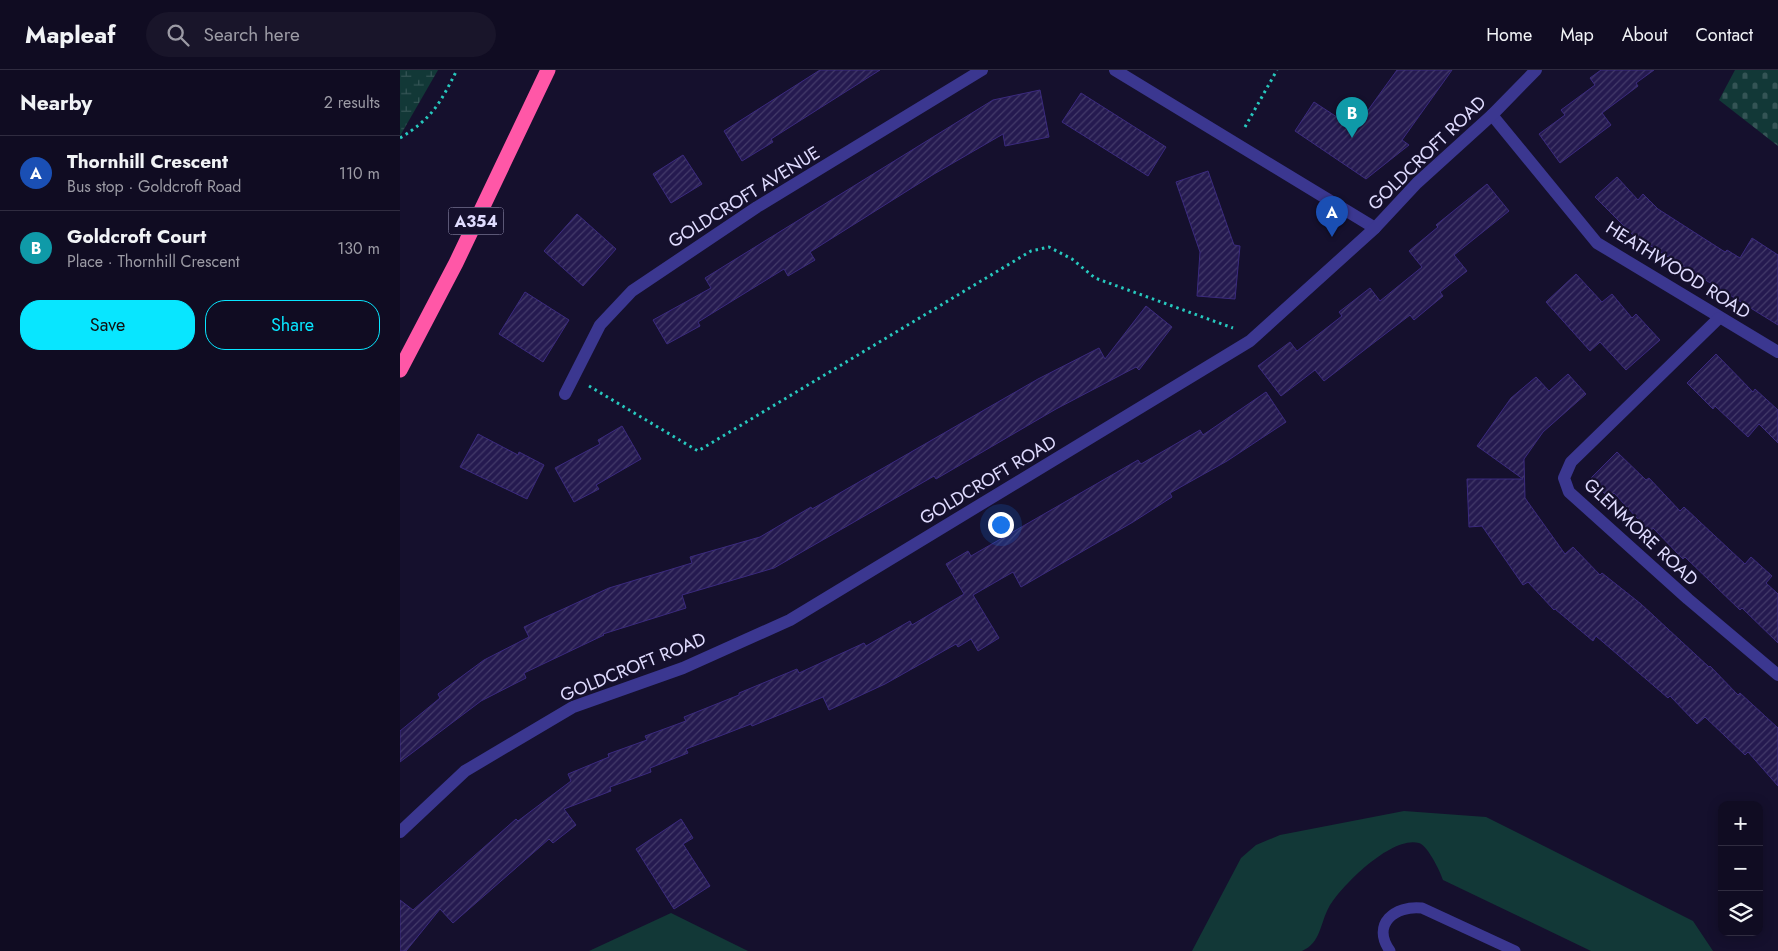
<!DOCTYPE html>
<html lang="en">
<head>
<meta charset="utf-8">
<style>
	body { margin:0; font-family:Jost,sans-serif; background:#19152a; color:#f1f3f6 }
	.controls { position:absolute; right:15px; bottom:15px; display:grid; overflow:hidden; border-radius:10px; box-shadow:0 2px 12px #0003 }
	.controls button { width:45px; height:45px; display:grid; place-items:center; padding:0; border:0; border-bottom:1px solid #302c40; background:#100c22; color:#f1f3f6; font:25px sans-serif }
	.you { position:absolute; left:600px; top:454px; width:18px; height:18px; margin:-12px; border:4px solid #fff; border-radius:50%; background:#1a73e8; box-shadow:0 0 0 8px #1a73e833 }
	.badge { display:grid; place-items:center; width:32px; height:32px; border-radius:50%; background:#08e6ff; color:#fff; font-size:16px; font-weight:700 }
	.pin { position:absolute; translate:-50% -41px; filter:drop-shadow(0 1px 2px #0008) }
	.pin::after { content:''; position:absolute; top:26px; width:18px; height:15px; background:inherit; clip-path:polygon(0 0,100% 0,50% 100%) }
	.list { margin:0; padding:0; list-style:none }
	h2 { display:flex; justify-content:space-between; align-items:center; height:65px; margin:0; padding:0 20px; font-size:21px }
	h2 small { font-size:16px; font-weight:400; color:#9c9ba5 }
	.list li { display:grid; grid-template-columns:32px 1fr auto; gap:15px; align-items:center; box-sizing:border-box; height:75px; padding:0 20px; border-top:1px solid #302c40 }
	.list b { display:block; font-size:19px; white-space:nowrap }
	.list p { margin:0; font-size:16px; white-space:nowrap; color:#9c9ba5 }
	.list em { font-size:16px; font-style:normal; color:#9c9ba5 }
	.actions { display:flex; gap:10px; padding:15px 20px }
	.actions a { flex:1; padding:11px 0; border:1px solid #08e6ff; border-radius:20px; text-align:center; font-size:18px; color:#08e6ff }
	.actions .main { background:#08e6ff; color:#111 }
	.icon { flex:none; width:28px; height:28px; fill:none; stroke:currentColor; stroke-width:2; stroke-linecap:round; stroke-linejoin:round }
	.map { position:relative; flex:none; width:1378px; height:881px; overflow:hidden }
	header { display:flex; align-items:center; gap:30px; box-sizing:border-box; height:70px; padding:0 25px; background:#100c22; border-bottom:1px solid #302c40 }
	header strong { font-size:24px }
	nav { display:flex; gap:28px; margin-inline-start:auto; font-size:18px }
	.search { width:350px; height:45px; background:#19152a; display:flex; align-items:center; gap:12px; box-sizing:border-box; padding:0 18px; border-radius:28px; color:#9c9ba5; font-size:19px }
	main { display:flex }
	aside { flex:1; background:#100c22 }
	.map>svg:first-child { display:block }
	.green { fill:#123837 }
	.wetland { fill:url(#wetland-marsh) }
	.cemetery { fill:url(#cemetery-stones) }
	.building { fill:url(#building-hatch); stroke:#3b2a7e }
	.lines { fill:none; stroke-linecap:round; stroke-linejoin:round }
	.path { stroke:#27c8be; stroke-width:3; stroke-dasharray:2.5 4; stroke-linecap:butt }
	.lane { stroke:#3b3790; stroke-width:11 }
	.street { stroke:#3b3790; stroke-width:12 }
	.highway { stroke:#ff57a7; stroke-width:15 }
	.labels { text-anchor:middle; stroke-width:4.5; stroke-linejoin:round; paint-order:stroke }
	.shield { fill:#15102d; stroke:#a39fc0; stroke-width:1 }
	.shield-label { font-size:16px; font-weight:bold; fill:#e0dcff }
	.street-label { font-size:18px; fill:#e0dcff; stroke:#15102d }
</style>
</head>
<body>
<header>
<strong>Mapleaf</strong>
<div class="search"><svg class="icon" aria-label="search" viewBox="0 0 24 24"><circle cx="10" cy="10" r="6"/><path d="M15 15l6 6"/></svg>Search here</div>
<nav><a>Home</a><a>Map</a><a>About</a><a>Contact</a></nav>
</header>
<main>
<aside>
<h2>Nearby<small>2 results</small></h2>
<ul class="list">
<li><span class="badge" style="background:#1a4fb4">A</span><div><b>Thornhill Crescent</b><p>Bus stop · Goldcroft Road</p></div><em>110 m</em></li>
<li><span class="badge" style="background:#0f9aa8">B</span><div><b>Goldcroft Court</b><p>Place · Thornhill Crescent</p></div><em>130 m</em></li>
</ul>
<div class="actions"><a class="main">Save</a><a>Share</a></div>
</aside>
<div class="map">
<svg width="1378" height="881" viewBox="0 0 1378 881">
	<defs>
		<pattern id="wetland-marsh" width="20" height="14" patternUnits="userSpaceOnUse" patternTransform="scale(1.25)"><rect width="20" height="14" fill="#123837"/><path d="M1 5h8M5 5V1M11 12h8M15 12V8" fill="none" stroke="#345455"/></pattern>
		<pattern id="cemetery-stones" width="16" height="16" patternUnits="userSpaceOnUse" patternTransform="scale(1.25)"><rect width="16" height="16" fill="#123837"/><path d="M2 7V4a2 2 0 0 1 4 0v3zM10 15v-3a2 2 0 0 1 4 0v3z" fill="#345455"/></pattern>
		<pattern id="building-hatch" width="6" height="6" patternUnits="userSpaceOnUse" patternTransform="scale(1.25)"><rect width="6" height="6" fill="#251a50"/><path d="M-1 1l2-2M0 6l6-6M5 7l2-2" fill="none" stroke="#443b6a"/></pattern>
	</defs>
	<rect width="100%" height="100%" fill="#15102d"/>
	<g class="green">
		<path d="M1004 741 1086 747 1293 851 1313 881H1191L1043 810C1040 801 1028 776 1019 773 992 765 941 816 929 837 920 853 921 873 902 881H792L841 788 856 775 880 765Z"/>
		<polygon points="271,843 348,881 189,881"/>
	</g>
	<polygon class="wetland" points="0,0 38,0 0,66"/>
	<polygon class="cemetery" points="1335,0 1378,0 1378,76 1319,30"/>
	<g class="building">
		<polygon points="420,0 480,0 371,69 373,72 342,91 324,61"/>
		<polygon points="997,0 1052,0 1002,70 1009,75 966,109 895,61 914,32 946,53 956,37 966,43"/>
		<polygon points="1201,0 1254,0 1236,13 1238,16 1202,43 1211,55 1160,93 1139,64 1165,45 1161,40 1195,15 1190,8"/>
		<polygon points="640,20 649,67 605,76 603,64 534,104 410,182 415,190 388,206 384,199 298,252 300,256 267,274 253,250 311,218 305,208 593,30"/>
		<polygon points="681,23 766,77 748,106 662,52"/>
		<polygon points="283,85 302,114 271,133 253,104"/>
		<polygon points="808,101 834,175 840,176 835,229 797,226 800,182 776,112"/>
		<polygon points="1217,107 1238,130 1243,124 1258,139 1325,182 1327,180 1340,188 1352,168 1378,185 1378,255 1233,165 1195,127"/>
		<polygon points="1087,114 1109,141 1054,185 1067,201 1040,222 1043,226 1014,250 1010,245 924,311 915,300 881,326 858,296 890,272 897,281 942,246 939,242 970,218 980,231 1022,197 1009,181 1038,157 1036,155"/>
		<polygon points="177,144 216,179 183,216 144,181"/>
		<polygon points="1176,204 1202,232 1212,224 1232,248 1236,244 1260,270 1226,300 1200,272 1190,281 1146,232"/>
		<polygon points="125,222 169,250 143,292 99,264"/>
		<polygon points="746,236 772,257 739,300 736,297 656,339 536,409 534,406 374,498 282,525 286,538 203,564 204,565 124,603 126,608 81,631 0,692 0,661 40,628 38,624 84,590 129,567 124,557 209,518 292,493 290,487 360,467 411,437 412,439 638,309 699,278 705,289"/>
		<polygon points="1316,284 1353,322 1355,319 1378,340 1378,373 1359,354 1348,367 1315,336 1313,339 1287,313"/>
		<polygon points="1168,304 1186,324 1143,362 1124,389 1125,428 1165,484 1173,477 1200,505 1202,503 1241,534 1309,597 1310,596 1338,625 1340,623 1378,658 1378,716 1348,682 1345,685 1305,647 1297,654 1270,626 1268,628 1196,566 1193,571 1155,539 1154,540 1128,512 1123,515 1082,456 1069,457 1067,409 1123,409 1077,376 1111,328 1136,307 1149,321"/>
		<polygon points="866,322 886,352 827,391 770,423 772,427 733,452 621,517 613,502 573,525 599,568 578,581 571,569 558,577 556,574 485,614 429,640 423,627 352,656 351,654 286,679 288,683 250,698 251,702 210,717 211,721 164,739 176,755 153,773 149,769 53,853 40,839 6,881 0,881 0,830 13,840 116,749 118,751 171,711 168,704 209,687 208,684 247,670 245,666 286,651 284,647 339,625 339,623 397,599 399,603 464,573 466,576 510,551 512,555 564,524 546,494 568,481 571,486 738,390 741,394 800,360 803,365"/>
		<polygon points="222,356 241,389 196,415 199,419 174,432 155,398 200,374 198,370"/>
		<polygon points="78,364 118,385 119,382 144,395 127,429 60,397"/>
		<polygon points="1217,382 1246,410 1249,408 1280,441 1284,437 1345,494 1351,487 1372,506 1366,513 1378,524 1378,573 1342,538 1340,540 1285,487 1283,489 1253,458 1250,462 1214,423 1209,428 1190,409"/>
		<polygon points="281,749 293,768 283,774 310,816 274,839 236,779"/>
	</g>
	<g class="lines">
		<g class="path">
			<polyline points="845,57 877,0"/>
			<path d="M0 68C33 48 40 33 57 0"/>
			<polyline points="189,316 298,381 631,181 649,177 672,189 695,208 833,258"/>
		</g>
		<path class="lane" d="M990 881C971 854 995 835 1022 838L1115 881"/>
		<g class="street">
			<polyline points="715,0 975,158"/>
			<polyline points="1092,45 1197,173 1378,282"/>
			<polyline points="1319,248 1171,392 1164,408 1169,422 1288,529 1378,605"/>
			<polyline points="165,324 200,255 232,221 357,137 582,0"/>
			<polyline points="0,762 65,701 173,637 283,598 390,550 850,271 975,158 1017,113 1092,45 1136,0"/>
		</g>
		<polyline class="highway" points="0,300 56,193 148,0"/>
	</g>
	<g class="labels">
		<rect class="shield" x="48.5" y="137.5" width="55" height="27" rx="4"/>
		<g class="shield-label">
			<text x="76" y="157">A354</text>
		</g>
		<g class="street-label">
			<text transform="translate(1027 83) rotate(-44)" y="6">GOLDCROFT ROAD</text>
			<text transform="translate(344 127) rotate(-32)" y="6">GOLDCROFT AVENUE</text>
			<text transform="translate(1278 200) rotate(32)" y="6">HEATHWOOD ROAD</text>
			<text transform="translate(588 410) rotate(-31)" y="6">GOLDCROFT ROAD</text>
			<text transform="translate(1241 462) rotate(43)" y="6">GLENMORE ROAD</text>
			<text transform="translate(233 597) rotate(-22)" y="6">GOLDCROFT ROAD</text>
		</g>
	</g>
</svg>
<div class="controls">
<button>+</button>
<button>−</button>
<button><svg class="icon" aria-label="layers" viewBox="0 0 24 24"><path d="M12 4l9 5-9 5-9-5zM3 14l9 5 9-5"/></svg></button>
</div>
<div class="you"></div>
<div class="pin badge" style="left:932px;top:167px;background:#1a4fb4">A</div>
<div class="pin badge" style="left:952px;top:68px;background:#0f9aa8">B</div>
</div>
</main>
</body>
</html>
